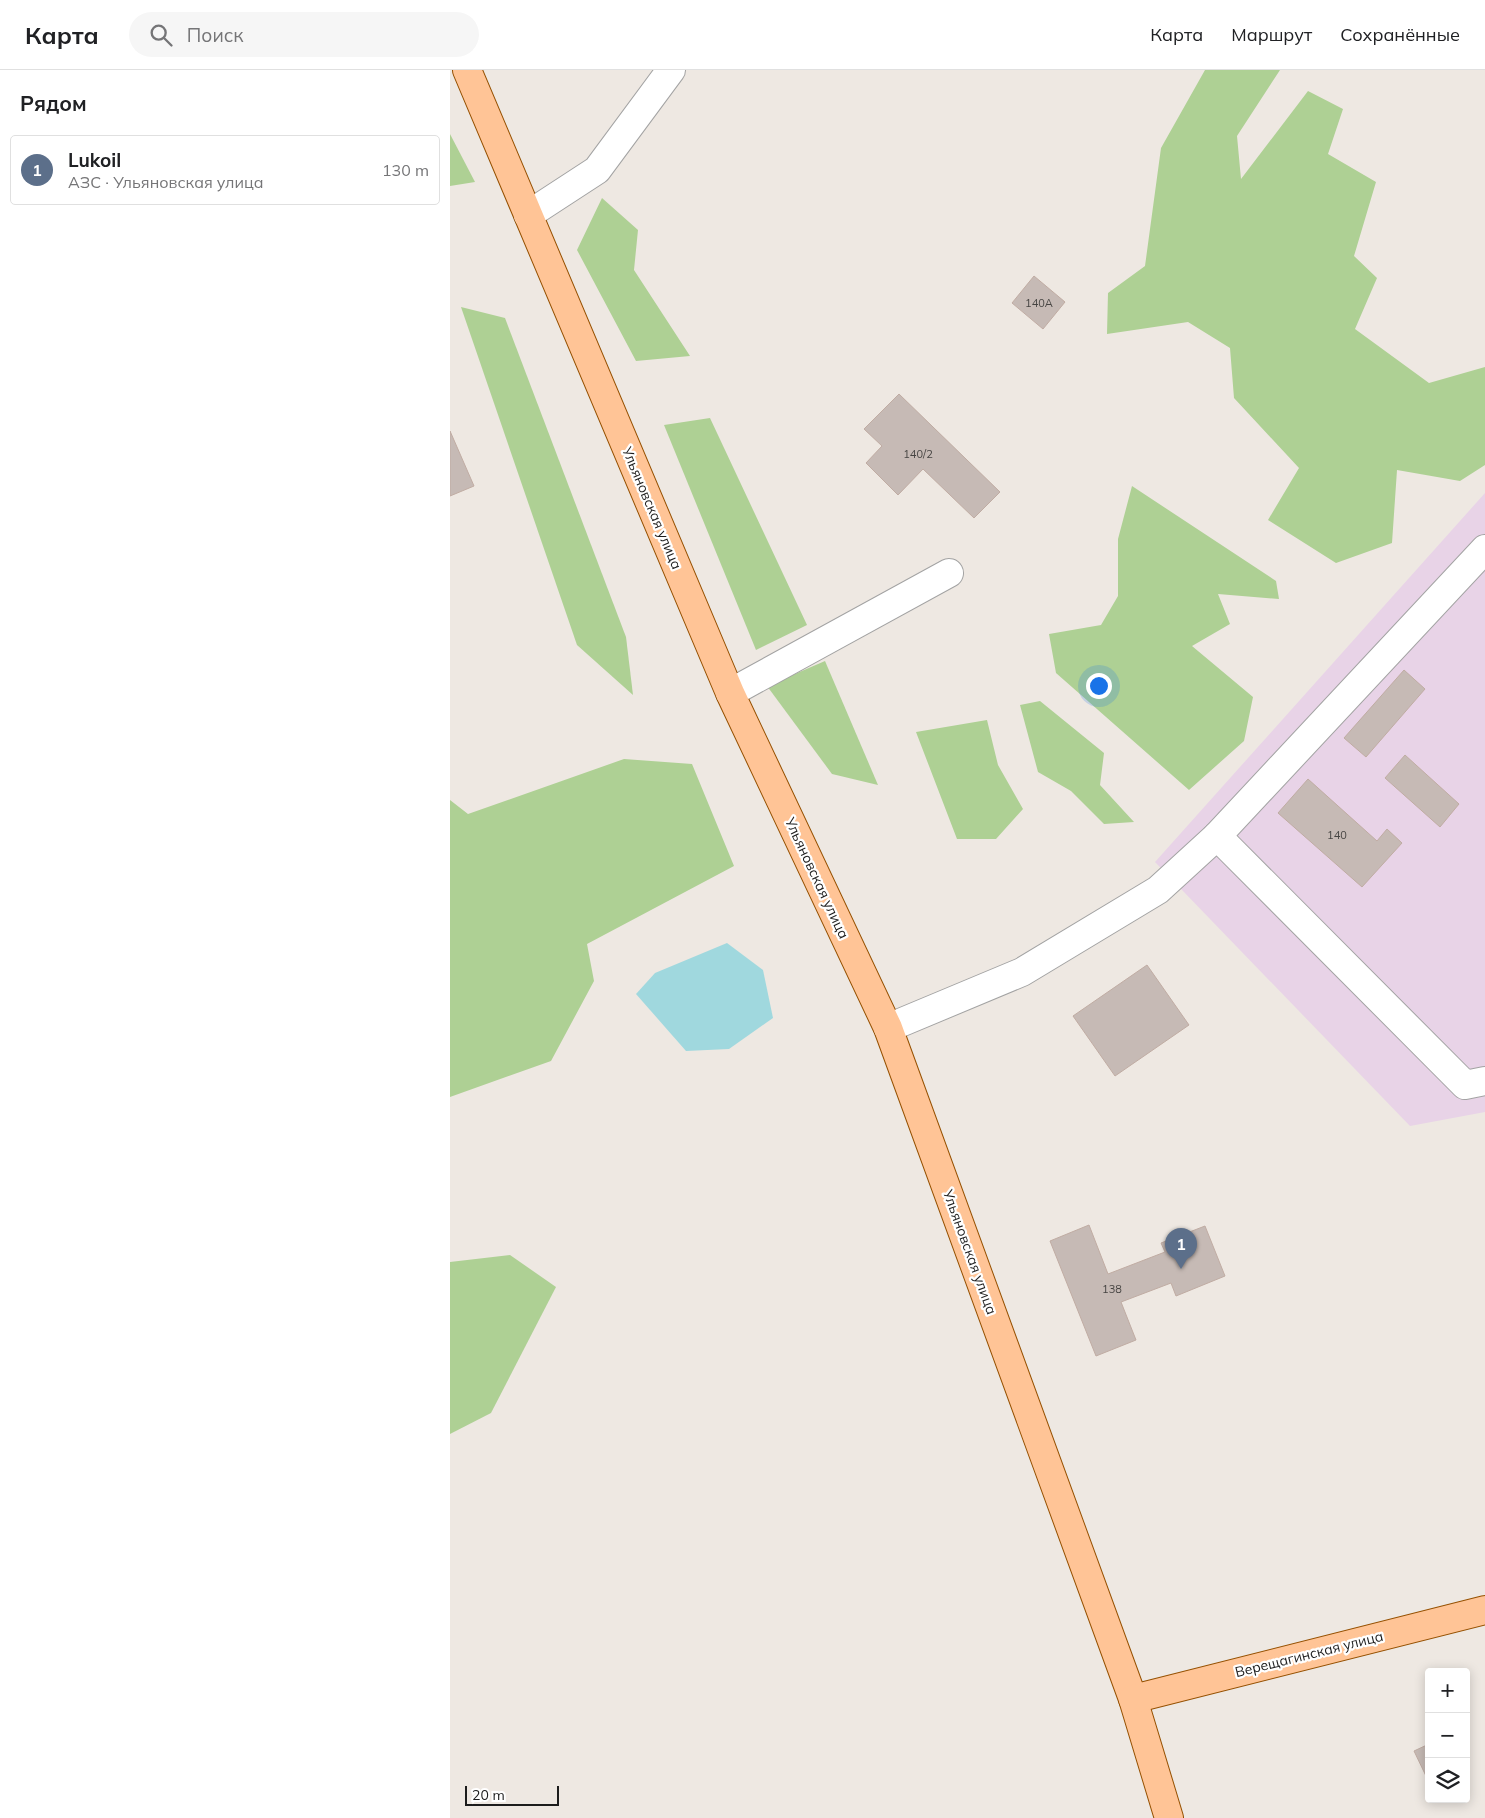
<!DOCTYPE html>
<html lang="ru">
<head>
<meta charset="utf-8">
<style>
	body { margin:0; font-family:Mulish,sans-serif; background:#f6f6f6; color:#202124 }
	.controls { position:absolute; right:15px; bottom:15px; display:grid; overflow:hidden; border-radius:5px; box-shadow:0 2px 12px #0003 }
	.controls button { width:45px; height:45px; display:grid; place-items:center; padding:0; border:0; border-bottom:1px solid #e0e0e0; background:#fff; color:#202124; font:25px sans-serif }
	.scale { position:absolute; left:15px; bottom:12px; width:94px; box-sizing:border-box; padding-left:5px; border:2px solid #1c1c1c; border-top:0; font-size:14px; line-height:18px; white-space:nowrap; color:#1c1c1c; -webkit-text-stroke:4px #fff; paint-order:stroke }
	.you { position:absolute; left:648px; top:615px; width:18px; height:18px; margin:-12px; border:4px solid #fff; border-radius:50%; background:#1a73e8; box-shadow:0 0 0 8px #1a73e833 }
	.badge { display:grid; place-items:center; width:32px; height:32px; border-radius:50%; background:#7c3aed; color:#fff; font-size:16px; font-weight:700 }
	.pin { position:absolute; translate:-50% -41px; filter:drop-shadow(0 1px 2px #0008) }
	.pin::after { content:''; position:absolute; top:26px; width:18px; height:15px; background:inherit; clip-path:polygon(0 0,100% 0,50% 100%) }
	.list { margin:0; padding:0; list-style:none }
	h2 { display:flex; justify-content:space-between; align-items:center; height:65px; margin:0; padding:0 20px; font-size:21px }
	h2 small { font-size:16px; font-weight:400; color:#757577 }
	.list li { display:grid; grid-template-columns:32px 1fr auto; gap:15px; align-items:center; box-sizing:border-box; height:70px; margin:0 10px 10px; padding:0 10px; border:1px solid #e0e0e0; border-radius:5px }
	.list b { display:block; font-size:19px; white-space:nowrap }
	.list p { margin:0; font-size:16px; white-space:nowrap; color:#757577 }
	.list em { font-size:16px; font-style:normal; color:#757577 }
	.icon { flex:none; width:28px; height:28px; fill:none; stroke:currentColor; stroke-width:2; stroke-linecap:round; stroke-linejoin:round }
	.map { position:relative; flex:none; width:1035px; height:1748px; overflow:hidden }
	header { display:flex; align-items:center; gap:30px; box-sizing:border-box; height:70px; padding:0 25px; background:#fff; border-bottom:1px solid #e0e0e0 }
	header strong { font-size:24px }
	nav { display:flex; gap:28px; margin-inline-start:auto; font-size:18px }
	.search { width:350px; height:45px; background:#f6f6f6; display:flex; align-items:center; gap:12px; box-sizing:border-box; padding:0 18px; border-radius:28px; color:#757577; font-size:19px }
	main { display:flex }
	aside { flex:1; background:#fff }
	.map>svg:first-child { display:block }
	.industrial { fill:#e8d3e7 }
	.forest { fill:#aed094 }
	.water { fill:#a0d8de }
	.building { fill:#c6bab5; stroke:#c0aca3 }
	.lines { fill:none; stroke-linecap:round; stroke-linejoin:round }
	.minor-casing { stroke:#a3a3a3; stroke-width:30 }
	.major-casing { stroke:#955000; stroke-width:30 }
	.minor { stroke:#fff; stroke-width:28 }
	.major { stroke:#ffc496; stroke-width:28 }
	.labels { text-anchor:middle; stroke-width:4.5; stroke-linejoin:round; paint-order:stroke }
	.number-label { font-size:11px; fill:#464442 }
	.street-label { font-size:14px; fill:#1c1c1c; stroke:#fff }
</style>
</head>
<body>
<header>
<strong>Карта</strong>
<div class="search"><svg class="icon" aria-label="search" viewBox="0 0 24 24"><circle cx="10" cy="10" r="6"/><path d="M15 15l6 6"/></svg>Поиск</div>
<nav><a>Карта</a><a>Маршрут</a><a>Сохранённые</a></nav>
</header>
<main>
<aside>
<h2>Рядом<small></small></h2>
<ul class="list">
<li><span class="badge" style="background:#5c6f8a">1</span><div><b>Lukoil</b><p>АЗС · Ульяновская улица</p></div><em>130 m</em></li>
</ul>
</aside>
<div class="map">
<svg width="1035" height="1748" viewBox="0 0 1035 1748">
	<rect width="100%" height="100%" fill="#eee8e2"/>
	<polygon class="industrial" points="1035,423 1035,1042 960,1056 705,792"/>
	<g class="forest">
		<polygon points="755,0 830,0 787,66 791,109 858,21 893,39 878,84 926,112 904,186 927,208 905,259 979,313 1035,297 1035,395 1010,411 947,400 942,473 886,493 818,450 849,398 784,328 780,278 738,252 657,264 658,223 695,196 711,78"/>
		<polygon points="0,64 25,112 0,116"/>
		<polygon points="152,128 188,160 184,200 240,286 186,291 127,180"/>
		<polygon points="11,237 55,248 176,567 183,625 127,575"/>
		<polygon points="260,348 357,555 306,580 214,355"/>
		<polygon points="682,416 826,511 829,529 768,524 780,554 742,576 803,627 794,671 739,720 606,603 599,564 651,555 668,526 668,469"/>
		<polygon points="375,591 428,715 382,704 317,616"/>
		<polygon points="590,631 654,683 650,715 684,752 654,754 621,721 588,702 570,635"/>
		<polygon points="537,650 548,695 573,739 546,769 507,769 466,662"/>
		<polygon points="174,689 242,694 284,796 137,874 144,911 101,991 0,1027 0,730 18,744"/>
		<polygon points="60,1185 106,1217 41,1343 0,1364 0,1192"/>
	</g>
	<polygon class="water" points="277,873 313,900 323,948 279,979 236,981 186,924 205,903"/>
	<g class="building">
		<polygon points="584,206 615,232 593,259 562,233"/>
		<polygon points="449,324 550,422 524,448 473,399 448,425 416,393 432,376 414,359"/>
		<polygon points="0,361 24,416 0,426"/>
		<polygon points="954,600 975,619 916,687 894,668"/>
		<polygon points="955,685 1009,734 990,757 935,708"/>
		<polygon points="858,709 927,771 937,759 952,773 912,817 828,743"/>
		<polygon points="697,895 739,955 665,1006 623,946"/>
		<polygon points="639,1155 658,1204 715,1182 711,1173 755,1156 775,1206 726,1226 721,1213 671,1232 686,1270 646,1286 600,1171"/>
		<polygon points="979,1674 979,1705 976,1706 964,1681"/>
	</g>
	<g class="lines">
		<defs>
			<g id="minor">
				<polyline points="78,145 147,100 221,0"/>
				<polyline points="280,623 499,503"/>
				<polyline points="767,766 1015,1015 1035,1011"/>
				<polyline points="438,958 572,902 708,820 767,766 1035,479"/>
			</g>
			<g id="major">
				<polyline points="17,0 280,623 438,958 683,1629 719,1748"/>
				<polyline points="683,1629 1035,1540"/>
			</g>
		</defs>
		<use href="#minor" class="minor-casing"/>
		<use href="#major" class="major-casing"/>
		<use href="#minor" class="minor"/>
		<use href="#major" class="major"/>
	</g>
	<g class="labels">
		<g class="number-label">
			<text x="589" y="237">140А</text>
			<text x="468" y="388">140/2</text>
			<text x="887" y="769">140</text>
			<text x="662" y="1223">138</text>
		</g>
		<g class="street-label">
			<text transform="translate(202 438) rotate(67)" y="5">Ульяновская улица</text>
			<text transform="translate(367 808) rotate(65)" y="5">Ульяновская улица</text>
			<text transform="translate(520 1182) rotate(70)" y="5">Ульяновская улица</text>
			<text transform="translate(859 1584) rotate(-14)" y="5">Верещагинская улица</text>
		</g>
	</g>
</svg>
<div class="controls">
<button>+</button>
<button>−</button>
<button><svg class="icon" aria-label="layers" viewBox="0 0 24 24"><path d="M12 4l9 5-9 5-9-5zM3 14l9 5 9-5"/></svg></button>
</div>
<div class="scale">20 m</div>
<div class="you"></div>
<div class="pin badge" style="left:731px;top:1199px;background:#5c6f8a">1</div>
</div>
</main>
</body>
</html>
